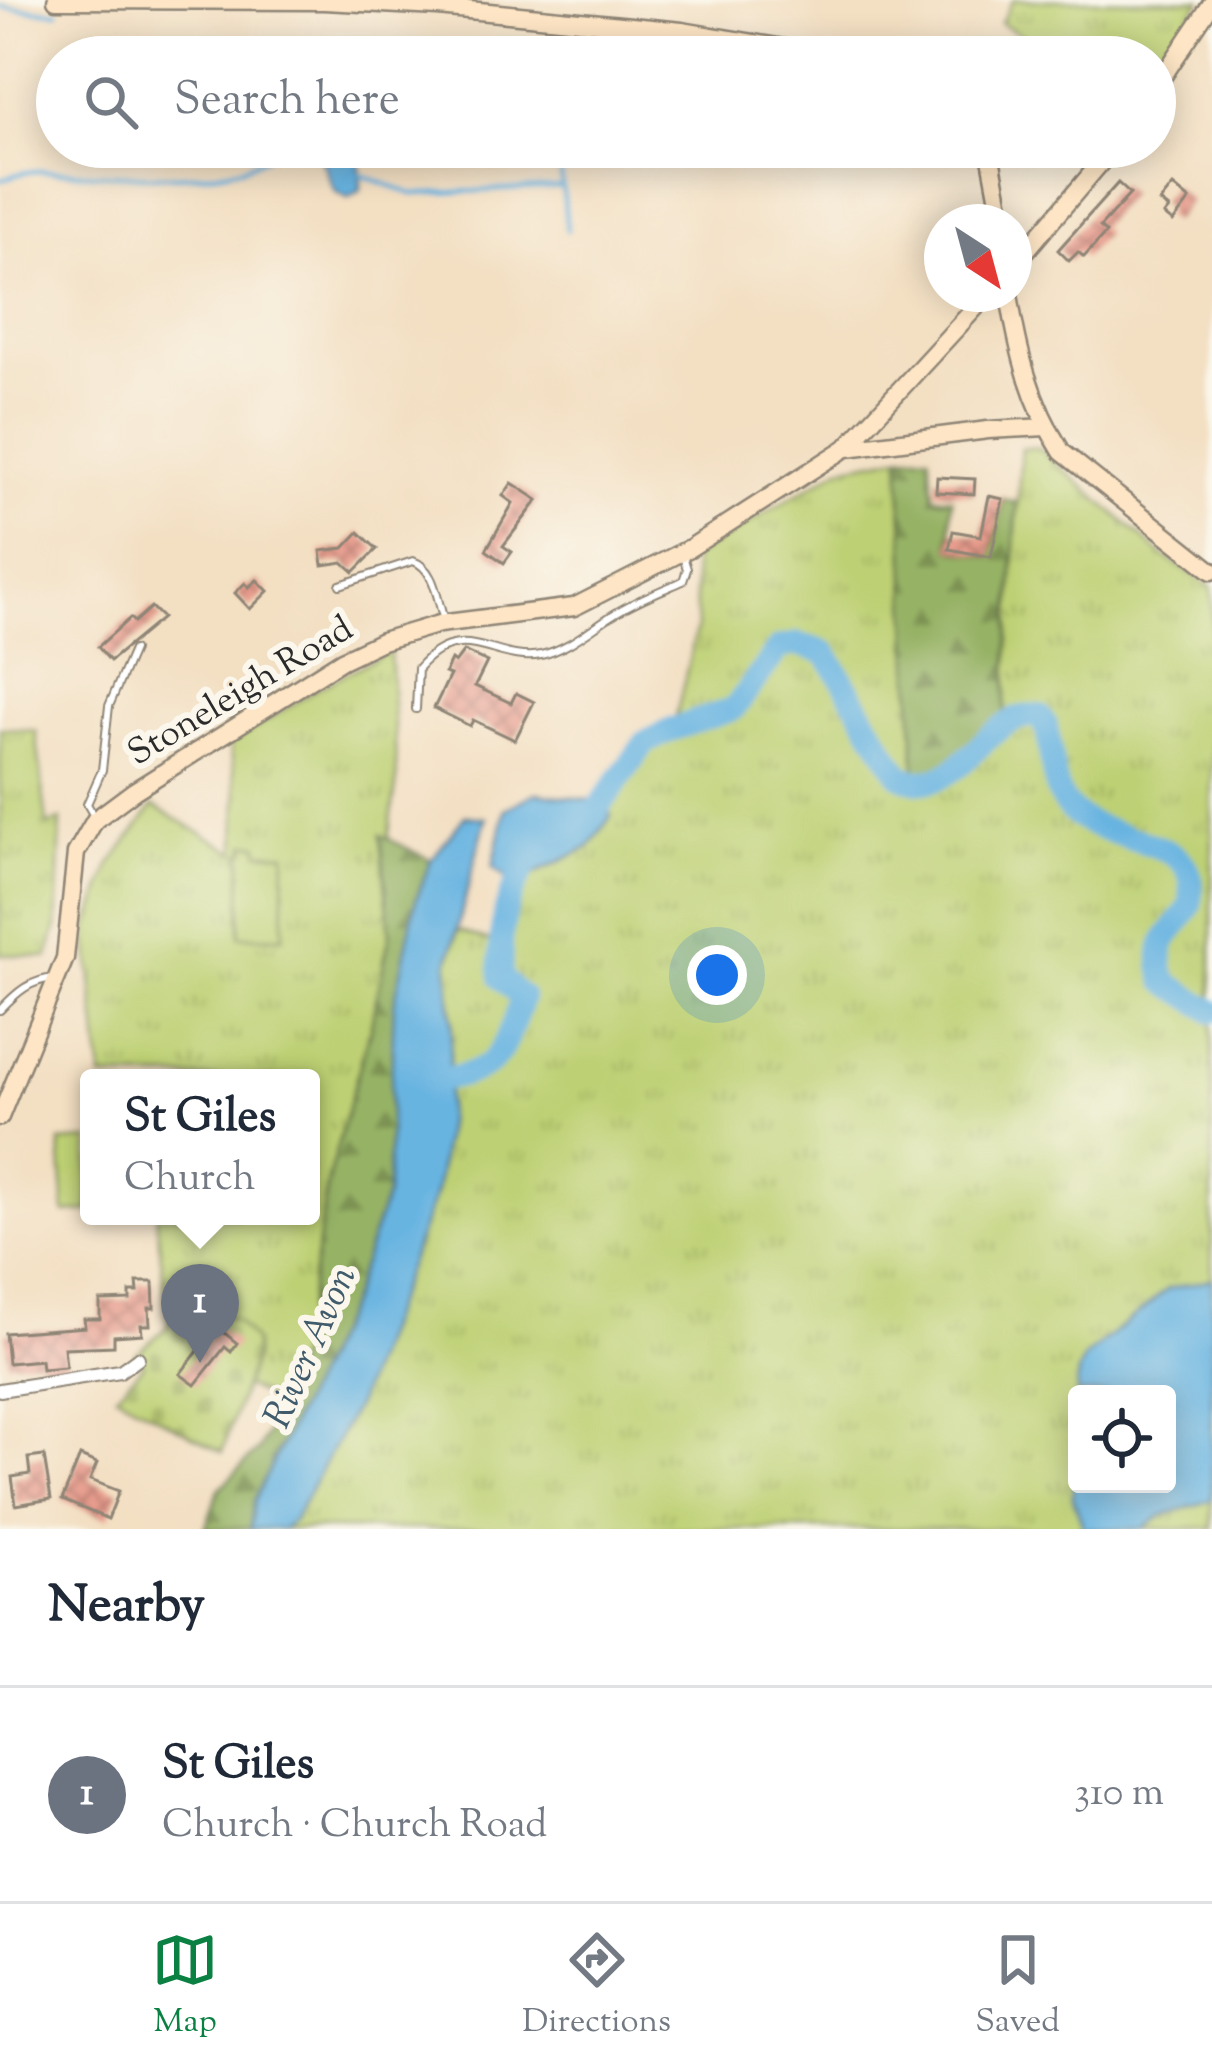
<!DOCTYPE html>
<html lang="en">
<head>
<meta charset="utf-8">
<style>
	body { margin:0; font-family:"Sorts Mill Goudy",serif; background:#f6f6f7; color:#1f2937 }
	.controls { position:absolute; right:36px; bottom:36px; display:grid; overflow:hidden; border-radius:12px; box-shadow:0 6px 30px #0003 }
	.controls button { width:108px; height:108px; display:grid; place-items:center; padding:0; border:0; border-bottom:3px solid #e0e1e3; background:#fff; color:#1f2937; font:60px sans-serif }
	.compass { position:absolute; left:924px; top:204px; width:108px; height:108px; border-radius:50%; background:#fff; box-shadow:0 6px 30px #0003; rotate:144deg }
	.you { position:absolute; left:717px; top:975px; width:42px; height:42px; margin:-30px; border:9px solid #fff; border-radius:50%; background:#1a73e8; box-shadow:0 0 0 18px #1a73e833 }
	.badge { display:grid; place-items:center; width:78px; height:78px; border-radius:50%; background:#0b8043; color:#fff; font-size:39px; font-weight:700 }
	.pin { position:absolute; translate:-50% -99px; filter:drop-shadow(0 3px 6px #0008) }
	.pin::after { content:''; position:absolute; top:63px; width:42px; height:36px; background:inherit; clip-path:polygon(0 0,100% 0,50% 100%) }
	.popup { position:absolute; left:80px; top:1069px; width:240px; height:156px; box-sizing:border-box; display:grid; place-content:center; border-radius:12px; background:#fff; filter:drop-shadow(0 3px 9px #0005); font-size:39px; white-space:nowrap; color:#747a83 }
	.popup b { font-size:45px; color:#1f2937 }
	.popup::after { content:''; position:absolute; left:50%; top:100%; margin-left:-24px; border:24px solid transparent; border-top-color:#fff }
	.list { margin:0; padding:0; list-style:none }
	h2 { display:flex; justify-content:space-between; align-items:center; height:156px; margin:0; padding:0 48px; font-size:51px }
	h2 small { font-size:39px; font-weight:400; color:#747a83 }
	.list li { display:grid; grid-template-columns:78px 1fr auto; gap:36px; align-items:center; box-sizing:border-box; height:216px; padding:0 48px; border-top:3px solid #e0e1e3 }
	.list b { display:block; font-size:45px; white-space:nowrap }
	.list p { margin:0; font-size:39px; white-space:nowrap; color:#747a83 }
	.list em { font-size:39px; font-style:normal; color:#747a83 }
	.icon { flex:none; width:66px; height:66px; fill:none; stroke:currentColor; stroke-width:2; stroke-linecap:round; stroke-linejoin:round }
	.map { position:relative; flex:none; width:1212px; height:1529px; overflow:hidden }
	.search { position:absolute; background:#fff; box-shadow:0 6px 30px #0003; left:36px; right:36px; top:36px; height:132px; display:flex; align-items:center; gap:30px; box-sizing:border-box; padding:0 42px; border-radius:66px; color:#747a83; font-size:45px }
	.sheet { height:372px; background:#fff }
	nav { display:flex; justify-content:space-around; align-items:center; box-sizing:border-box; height:168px; border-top:3px solid #e0e1e3; background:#fff; font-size:33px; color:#747a83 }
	nav a { display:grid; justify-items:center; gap:6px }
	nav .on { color:#0b8043 }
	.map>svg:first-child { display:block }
	.grass { fill:url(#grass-tufts); stroke:#747e4f; stroke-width:3; fill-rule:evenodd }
	.forest { fill:url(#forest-firs); stroke:#606e48; stroke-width:3 }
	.cemetery { fill:url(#cemetery-stones); stroke:#747e4f; stroke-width:3 }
	.park { fill:#bdd073; stroke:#747e4f; stroke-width:3 }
	.water { fill:#68b4e1; stroke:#4a7086; stroke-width:3 }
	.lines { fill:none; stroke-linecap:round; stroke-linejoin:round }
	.stream { stroke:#68b4e1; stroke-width:4.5 }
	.river { stroke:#68b4e1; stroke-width:24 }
	.building { fill:url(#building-cross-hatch) }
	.lane-casing { stroke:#8f8576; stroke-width:10 }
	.street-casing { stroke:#8f8576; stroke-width:16 }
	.secondary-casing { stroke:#8f8576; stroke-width:21 }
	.lane { stroke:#fff; stroke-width:6 }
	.street { stroke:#fff; stroke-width:12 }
	.secondary { stroke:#fde5c5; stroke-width:16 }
	.labels { text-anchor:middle; stroke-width:12; stroke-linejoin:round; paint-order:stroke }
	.street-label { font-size:36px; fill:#2b2b2b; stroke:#fbf7ec }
	.water-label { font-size:39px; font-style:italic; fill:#405b6b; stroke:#fbf7ec }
</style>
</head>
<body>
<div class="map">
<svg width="1212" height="1529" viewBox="0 0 1212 1529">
	<defs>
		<pattern id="grass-tufts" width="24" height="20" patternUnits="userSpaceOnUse" patternTransform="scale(3)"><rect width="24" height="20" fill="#bdd073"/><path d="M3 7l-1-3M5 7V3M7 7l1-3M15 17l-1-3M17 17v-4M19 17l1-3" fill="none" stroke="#a3b364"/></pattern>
		<pattern id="forest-firs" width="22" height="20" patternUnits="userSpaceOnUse" patternTransform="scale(3)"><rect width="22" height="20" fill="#96b265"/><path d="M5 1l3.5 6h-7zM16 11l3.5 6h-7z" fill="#7b9153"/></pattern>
		<pattern id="cemetery-stones" width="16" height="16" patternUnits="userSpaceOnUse" patternTransform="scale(3)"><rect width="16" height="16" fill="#bdd073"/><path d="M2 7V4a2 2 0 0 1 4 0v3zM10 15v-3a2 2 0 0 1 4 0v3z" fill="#a3b364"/></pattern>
		<pattern id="building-cross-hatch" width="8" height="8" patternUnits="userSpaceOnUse" patternTransform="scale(3)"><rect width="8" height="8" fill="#e79c8d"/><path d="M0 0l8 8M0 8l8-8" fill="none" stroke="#bb7f73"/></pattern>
	</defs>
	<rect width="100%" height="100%" fill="#fbf7ec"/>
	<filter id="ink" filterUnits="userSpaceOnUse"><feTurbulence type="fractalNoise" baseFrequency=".00833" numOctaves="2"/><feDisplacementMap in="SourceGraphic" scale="24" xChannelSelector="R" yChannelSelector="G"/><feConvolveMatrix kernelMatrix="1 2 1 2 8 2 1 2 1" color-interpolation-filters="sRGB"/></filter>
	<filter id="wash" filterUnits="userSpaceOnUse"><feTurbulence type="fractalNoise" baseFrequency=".004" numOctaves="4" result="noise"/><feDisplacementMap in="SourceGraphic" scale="48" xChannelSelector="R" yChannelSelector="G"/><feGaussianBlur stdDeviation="2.7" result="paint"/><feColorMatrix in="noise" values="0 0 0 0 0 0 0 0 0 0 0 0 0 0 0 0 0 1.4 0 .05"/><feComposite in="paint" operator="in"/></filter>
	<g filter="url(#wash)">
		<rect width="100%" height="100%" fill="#f3dfc2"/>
		<g class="grass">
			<polygon points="1013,0 1201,0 1155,69 1155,57 1057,57 1001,23"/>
			<path d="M1021 448H1039L1166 558 1212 587V1529H283L294 1519 357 1403 436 1191 446 1123 452 1022 448 964 458 930 500 945 508 894 514 884 589 847 611 816 604 802 645 743 673 729 697 626 693 557 842 467 900 456 917 783 963 762 1004 725ZM1077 1394H1167V1484H1077Z"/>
			<polygon points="390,651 397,780 388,839 381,837 390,934 370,1030 329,1175 302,1341 284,1403 242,1386 254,1357 236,1321 195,1302 169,1327 156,1216 311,1216 311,1078 102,1078 87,931 110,866 153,806 236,852 237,797 230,744 320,687"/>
			<polygon points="0,728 36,731 47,825 61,820 57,927 48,957 0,954"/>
		</g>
		<g class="forest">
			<polygon points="929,454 934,497 952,498 950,549 991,557 1003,499 1017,503 1004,725 940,780 916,783 900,456"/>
			<polygon points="381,835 431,860 416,900 391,1110 387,1193 349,1304 254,1501 250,1529 205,1529 219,1489 258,1450 284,1403 302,1341 329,1175 370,1030 390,934"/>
		</g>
		<polygon class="cemetery" points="195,1302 236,1321 254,1342 254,1357 222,1452 116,1394 144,1364 136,1354"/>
		<g class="park">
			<polygon points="246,844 258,844 260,852 285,853 283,937 240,936 242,852 246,851"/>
			<polygon points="89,1140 89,1211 65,1213 60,1142"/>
		</g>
		<g class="water">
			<polygon points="279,147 350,147 360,163 361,190 348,198 335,191 321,158"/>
			<polygon points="536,793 604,802 611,816 589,847 514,884 493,867 505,809"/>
			<polygon points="465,816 486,818 448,964 452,1022 446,1123 436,1191 357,1403 294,1519 283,1529 250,1529 254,1501 349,1304 387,1194 394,1005 416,900 431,860"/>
			<polygon points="1212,1279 1212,1500 1161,1516 1143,1529 1084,1529 1073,1498 1077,1400 1077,1484 1167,1484 1167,1394 1077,1394 1078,1373 1085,1357 1168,1289"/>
		</g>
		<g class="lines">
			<g class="stream">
				<polyline points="0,7 58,12"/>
				<polyline points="558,147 567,230"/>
				<polyline points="362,175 412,194 562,187"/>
				<path d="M0 180C12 176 24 171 37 171 92 170 239 193 276 147"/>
			</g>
			<g class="river">
				<path d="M587 824 645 743 673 729 734 709 779 648 798 644 826 653 900 775C960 806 981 711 1039 716L1046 725C1051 746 1051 772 1058 791 1077 846 1176 829 1190 876 1193 884 1191 897 1191 905 1171 939 1154 936 1165 981L1212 1011"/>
				<path d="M422 1090 423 1082C495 1072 499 1067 522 998L501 978C499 928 503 903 529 860"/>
			</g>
		</g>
		<g id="blocks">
			<g class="building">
				<polygon points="1118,183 1130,194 1100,227 1106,233 1084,257 1078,252 1069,261 1058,250"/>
				<polygon points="1173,186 1190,200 1173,222 1164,215 1169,209 1160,202"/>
				<polygon points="937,477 975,479 974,494 936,492"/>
				<polygon points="512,483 538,500 503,546 512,552 504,563 486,550 513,503 503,496"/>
				<polygon points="989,496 1003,499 991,557 949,549 953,531 981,536"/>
				<polygon points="359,532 377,549 354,572 343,562 323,565 321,551 344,548"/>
				<polygon points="257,580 268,591 250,609 235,593 245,583 249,587"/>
				<polygon points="151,607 162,618 110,661 98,647 130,618 134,622"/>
				<polygon points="464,651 487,662 475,686 511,703 516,693 534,702 515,740 473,720 470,726 434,708 450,675 445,673 451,660 455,663"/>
				<polygon points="137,1282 153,1282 154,1308 149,1308 150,1325 141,1325 142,1334 114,1336 114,1346 64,1348 66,1367 42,1369 41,1360 8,1363 5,1333 85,1327 84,1319 100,1319 100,1301 130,1300 130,1292 138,1292"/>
				<polygon points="217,1327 237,1343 231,1352 225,1347 195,1385 180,1374"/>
				<polygon points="44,1456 51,1499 16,1505 12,1477 30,1474 28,1458"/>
				<polygon points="80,1456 97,1463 90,1480 119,1491 108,1519 62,1500"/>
			</g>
		</g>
	</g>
	<g filter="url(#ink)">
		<use href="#blocks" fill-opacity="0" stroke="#8f8576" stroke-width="3"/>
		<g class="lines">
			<defs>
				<g id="lane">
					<path d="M340 585 413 561C435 568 437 600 444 620"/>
					<path d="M416 709 418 668C462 617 495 664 541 655 569 649 591 628 614 614 636 600 660 591 683 581L687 569 683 556"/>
					<polyline points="94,816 87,804 102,770 109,706 133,650"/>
					<path d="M0 1010C17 992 30 980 55 978"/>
				</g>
				<polyline id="street" points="0,1390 120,1371 138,1358"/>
				<g id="secondary">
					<polyline points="56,0 324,1 438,7 682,31 838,57"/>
					<polyline points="1155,88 1212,3"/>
					<polyline points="989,147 1003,222"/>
					<polyline points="1014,265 1114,147"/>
					<path d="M1009 294C1018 352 1030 402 1062 452L1212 571"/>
					<polyline points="847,448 988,430 1047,427"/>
					<polyline points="0,1117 65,958 76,853 95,820 134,791 342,660 382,641 439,624 574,607 690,548 846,448 988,294"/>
				</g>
			</defs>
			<use href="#lane" class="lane-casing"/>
			<use href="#street" class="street-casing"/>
			<use href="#secondary" class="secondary-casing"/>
			<use href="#lane" class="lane"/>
			<use href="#street" class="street"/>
			<use href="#secondary" class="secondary"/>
		</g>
	</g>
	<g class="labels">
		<g class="street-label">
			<text transform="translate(239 689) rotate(-31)" y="13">Stoneleigh Road</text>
		</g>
		<g class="water-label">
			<text transform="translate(308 1346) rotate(-66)" y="14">River Avon</text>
		</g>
	</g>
</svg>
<div class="controls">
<button><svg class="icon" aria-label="locate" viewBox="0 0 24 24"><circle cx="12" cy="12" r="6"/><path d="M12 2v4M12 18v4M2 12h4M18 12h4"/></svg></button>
</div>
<svg class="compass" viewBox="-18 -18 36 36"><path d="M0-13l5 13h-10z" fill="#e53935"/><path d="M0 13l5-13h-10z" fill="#747a83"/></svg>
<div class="you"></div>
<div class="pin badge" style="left:200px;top:1363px;background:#6b7280">1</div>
<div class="popup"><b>St Giles</b>Church</div>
<div class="search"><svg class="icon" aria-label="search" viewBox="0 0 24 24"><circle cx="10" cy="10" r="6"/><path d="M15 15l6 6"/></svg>Search here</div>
</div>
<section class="sheet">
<h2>Nearby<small></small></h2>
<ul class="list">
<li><span class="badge" style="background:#6b7280">1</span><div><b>St Giles</b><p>Church · Church Road</p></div><em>310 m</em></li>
</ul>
</section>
<nav>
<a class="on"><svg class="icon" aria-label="map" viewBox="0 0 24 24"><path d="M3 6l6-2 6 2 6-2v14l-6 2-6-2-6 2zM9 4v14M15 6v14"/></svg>Map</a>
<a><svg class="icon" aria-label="directions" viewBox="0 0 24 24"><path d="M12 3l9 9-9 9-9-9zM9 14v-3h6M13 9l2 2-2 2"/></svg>Directions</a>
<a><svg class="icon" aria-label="saved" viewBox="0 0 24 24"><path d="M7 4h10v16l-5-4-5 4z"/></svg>Saved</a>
</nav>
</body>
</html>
